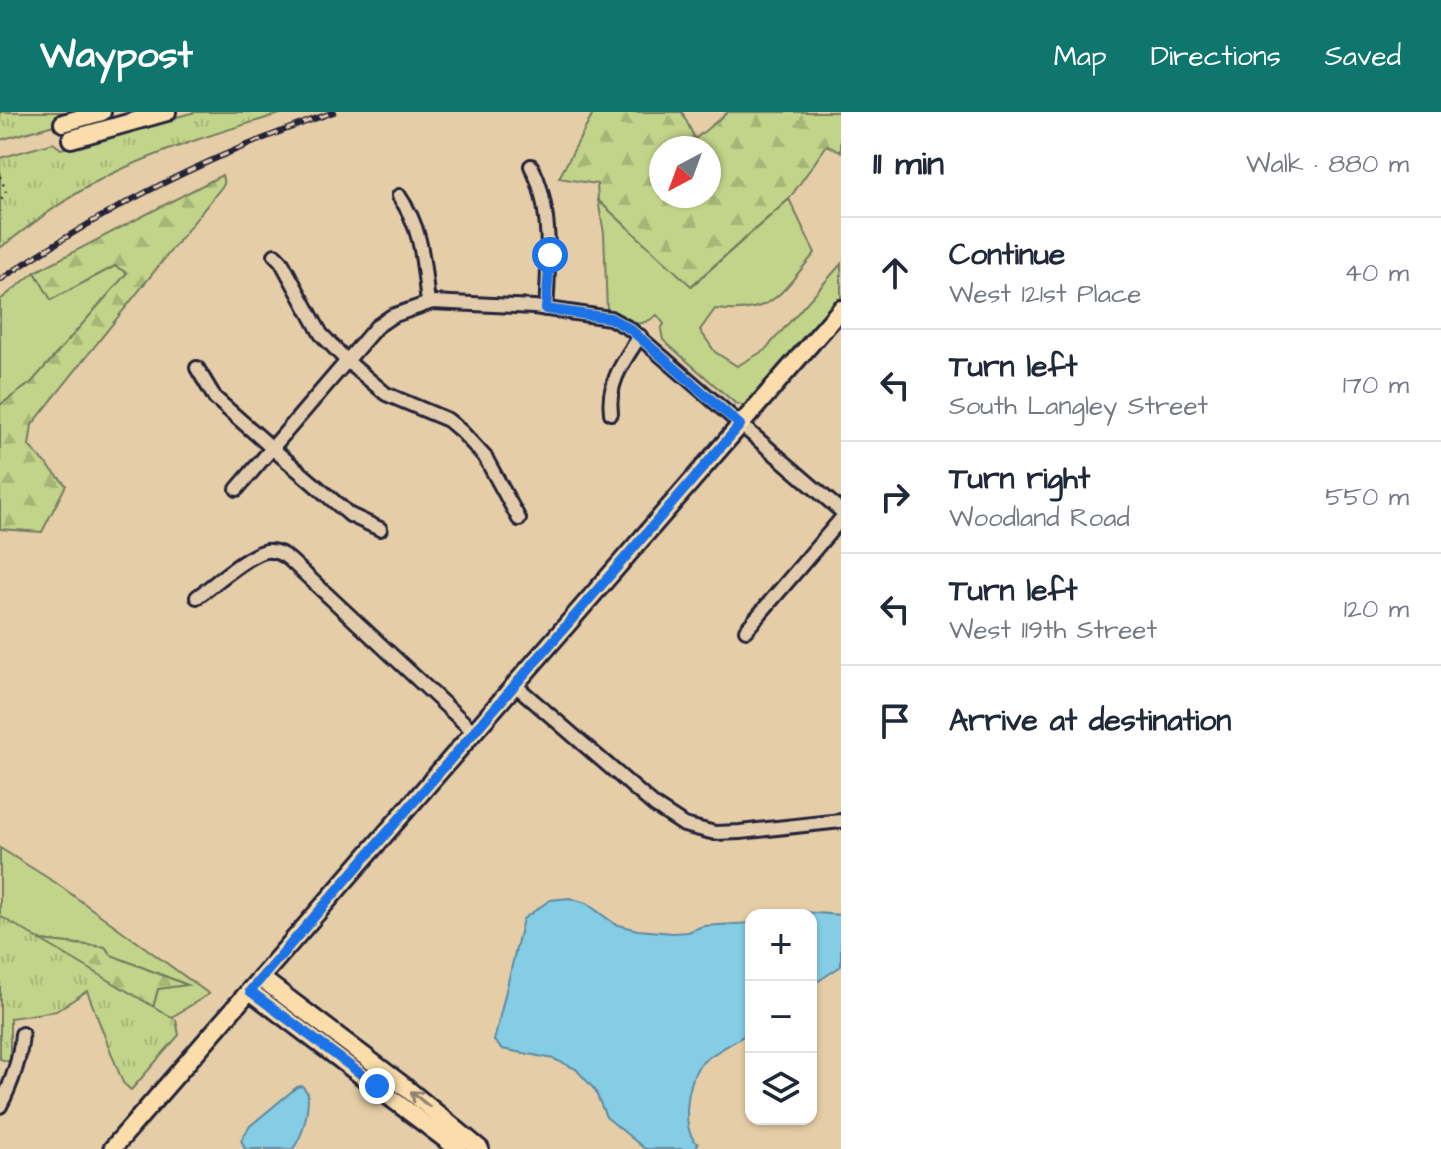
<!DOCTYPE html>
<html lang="en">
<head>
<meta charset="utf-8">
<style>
	body { margin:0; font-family:"Architects Daughter",sans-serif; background:#f6f6f7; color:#1f2937 }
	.controls { position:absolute; right:24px; bottom:24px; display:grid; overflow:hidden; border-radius:16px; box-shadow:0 2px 6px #0004 }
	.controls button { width:72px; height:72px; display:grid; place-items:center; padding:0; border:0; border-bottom:2px solid #e0e1e3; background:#fff; color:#1f2937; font:40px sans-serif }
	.compass { position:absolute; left:649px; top:24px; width:72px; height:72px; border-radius:50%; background:#fff; box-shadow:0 2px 6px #0004; rotate:221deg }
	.stop { position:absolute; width:24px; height:24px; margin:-18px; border:6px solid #1a73e8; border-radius:50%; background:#fff }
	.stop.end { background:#1a73e8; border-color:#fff; box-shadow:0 2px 8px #0008 }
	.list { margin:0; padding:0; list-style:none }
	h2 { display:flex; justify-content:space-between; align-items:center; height:104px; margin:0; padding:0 32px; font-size:34px }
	h2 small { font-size:26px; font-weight:400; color:#747a83 }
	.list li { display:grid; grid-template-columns:52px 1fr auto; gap:24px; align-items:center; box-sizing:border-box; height:112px; padding:0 32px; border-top:2px solid #e0e1e3 }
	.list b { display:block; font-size:30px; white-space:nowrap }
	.list p { margin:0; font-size:26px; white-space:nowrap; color:#747a83 }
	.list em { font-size:26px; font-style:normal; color:#747a83 }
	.icon { flex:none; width:44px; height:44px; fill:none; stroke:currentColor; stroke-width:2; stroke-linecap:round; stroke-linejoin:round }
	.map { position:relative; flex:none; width:841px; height:1037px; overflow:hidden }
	header { display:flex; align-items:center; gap:48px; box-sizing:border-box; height:112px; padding:0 40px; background:#0f766e; color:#fff }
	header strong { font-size:38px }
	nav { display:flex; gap:44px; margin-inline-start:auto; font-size:28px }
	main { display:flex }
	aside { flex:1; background:#fff }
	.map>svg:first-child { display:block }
	.green { fill:#c1d489; stroke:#727b62; stroke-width:2 }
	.forest { fill:url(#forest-firs); stroke:#727b62; stroke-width:2; fill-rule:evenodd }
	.park { fill:url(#park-tufts); stroke:#727b62; stroke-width:2 }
	.water { fill:#84cde5; stroke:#5d89a1; stroke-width:2 }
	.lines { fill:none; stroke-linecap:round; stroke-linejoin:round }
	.minor-casing { stroke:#22223b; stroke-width:18 }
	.major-casing { stroke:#22223b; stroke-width:22 }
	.path { stroke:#22223b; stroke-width:2; stroke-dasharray:2 6; stroke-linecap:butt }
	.minor { stroke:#e2ccab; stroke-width:12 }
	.major { stroke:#faddab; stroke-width:16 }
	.rail-casing { stroke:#22223b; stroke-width:6 }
	.rail { stroke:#e2ccab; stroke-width:3; stroke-dasharray:9; stroke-linecap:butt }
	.oneway { stroke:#8e8073 }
	.route { stroke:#1a73e8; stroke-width:10 }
</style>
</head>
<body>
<header>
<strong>Waypost</strong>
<nav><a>Map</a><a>Directions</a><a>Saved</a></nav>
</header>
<main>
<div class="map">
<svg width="841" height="1037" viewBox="0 0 841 1037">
	<defs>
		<pattern id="forest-firs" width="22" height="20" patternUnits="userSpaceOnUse" patternTransform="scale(2)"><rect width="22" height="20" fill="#c1d489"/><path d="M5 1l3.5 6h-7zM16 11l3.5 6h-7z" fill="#a6b677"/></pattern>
		<pattern id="park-tufts" width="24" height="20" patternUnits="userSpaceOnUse" patternTransform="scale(2)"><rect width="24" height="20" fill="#c1d489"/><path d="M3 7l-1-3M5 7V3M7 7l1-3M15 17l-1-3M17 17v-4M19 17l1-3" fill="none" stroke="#a6b677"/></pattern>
	</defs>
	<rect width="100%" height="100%" fill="#e5cda7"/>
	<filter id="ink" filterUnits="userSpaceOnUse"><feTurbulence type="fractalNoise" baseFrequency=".0125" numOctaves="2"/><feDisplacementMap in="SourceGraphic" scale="16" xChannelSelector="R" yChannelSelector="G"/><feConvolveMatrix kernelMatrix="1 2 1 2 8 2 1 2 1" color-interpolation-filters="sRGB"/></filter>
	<g filter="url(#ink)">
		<g class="green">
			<path d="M789 87 815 141C780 181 774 204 715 197L700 218 715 240 737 254 765 238 841 152V187L751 290 745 294 735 291 663 228 661 217 664 212 657 203C635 220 630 208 607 198L604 121 598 88 692 174Z"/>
			<polygon points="115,154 128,161 31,271 0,293 0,188 35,160 51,187"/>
			<polygon points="0,736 56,771 209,882 146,921 158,877 185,872 111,843 105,835 40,828 0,828"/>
		</g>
		<g class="forest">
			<path d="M594 0H682L695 27 728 0H841V40L827 33 789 87 691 174 598 88 597 72 559 66ZM709 36V84H661V36Z"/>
			<polygon points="222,63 224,72 32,313 29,334 66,373 42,420 0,417 0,293 31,271 127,161 115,154 51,188 35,160"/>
			<polygon points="0,828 40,828 105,835 111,843 187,873 158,877 146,921 93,872"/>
		</g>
		<g class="park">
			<polygon points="0,0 101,0 0,28"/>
			<path d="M195 0H287C225 18 165 36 107 64 68 84 35 110 0 136V46L53 31 61 37Z"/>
			<polygon points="0,804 176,908 179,923 131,978 123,971 87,879 56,899 10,906 10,950 0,947"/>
		</g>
		<g class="water">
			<path d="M569 786 586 791 615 812 638 818 673 821 688 820 703 814 751 811V918C737 931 709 941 699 954 687 971 680 1019 698 1032L695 1037H645L606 1005 595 978 576 957 554 947 502 937 494 929 523 807 550 788Z"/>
			<polygon points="790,799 841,803 841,854 811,874 811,803 779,803"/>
			<path d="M302 974 308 981C308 1001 305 1020 293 1037H245L241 1028 250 1014 297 975Z"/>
		</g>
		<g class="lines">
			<defs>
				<g id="minor">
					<path d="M531 54C552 91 549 155 546 197"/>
					<path d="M399 84C423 118 423 151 428 191"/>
					<polyline points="275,143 281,149 321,222 347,249 386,282 448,308 461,319 485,345 519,407"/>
					<polyline points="197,256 215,286 272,336 350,403 380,417"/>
					<path d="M611 301C607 270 624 249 640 224"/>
					<polyline points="237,377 376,215 392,204 432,190 534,195 610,206 630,217 841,399"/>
					<path d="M197 485C214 473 247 443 266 439 275 438 283 442 290 448L474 620"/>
					<polyline points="746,518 841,407"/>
					<polyline points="515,573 655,694 684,713 715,721 740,720 841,709"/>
					<path d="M0 994C12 971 20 949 22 922"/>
				</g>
				<g id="major">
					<polyline points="63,11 102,0"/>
					<polyline points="71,27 167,0"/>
					<polyline points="261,866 400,971 480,1037"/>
					<polyline points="250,879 458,1037"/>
					<polyline points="112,1037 841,197"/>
				</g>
			</defs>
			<use href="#minor" class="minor-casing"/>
			<use href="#major" class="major-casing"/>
			<polyline class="path" points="0,64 6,79 0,91"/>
			<use href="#minor" class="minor"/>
			<use href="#major" class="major"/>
			<defs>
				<path id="rail" d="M0 168C110 93 208 44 334 0"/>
			</defs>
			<use href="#rail" class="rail-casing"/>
			<use href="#rail" class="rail"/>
		</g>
		<defs><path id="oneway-shaft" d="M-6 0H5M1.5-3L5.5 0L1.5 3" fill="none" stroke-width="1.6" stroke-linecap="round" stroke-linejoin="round" transform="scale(2)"/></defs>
		<use class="oneway" href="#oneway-shaft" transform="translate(420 987) rotate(-141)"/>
	</g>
	<g class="lines" filter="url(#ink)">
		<polyline class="route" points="377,974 250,879 740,313 630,217 610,206 546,197 550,143"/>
	</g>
</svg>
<div class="controls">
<button>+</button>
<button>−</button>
<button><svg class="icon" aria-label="layers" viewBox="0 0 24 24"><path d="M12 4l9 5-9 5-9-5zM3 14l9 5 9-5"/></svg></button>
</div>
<svg class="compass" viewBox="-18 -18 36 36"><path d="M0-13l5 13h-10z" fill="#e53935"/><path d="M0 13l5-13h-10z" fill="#747a83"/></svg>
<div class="stop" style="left:550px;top:143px"></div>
<div class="stop end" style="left:377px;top:974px"></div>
</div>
<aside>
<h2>11 min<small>Walk · 880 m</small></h2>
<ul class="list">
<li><svg class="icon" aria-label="ahead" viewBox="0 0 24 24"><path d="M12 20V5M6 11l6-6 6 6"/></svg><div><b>Continue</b><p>West 121st Place</p></div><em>40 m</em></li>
<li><svg class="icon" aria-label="left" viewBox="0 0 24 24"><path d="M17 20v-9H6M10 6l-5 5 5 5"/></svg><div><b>Turn left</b><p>South Langley Street</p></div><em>170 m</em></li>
<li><svg class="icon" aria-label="right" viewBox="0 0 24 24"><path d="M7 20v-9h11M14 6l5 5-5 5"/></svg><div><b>Turn right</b><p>Woodland Road</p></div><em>550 m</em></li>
<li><svg class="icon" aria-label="left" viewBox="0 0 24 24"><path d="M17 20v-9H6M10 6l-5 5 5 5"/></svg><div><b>Turn left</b><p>West 119th Street</p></div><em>120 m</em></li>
<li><svg class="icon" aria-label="arrive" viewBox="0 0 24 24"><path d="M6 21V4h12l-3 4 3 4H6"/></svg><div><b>Arrive at destination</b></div></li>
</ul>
</aside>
</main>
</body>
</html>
